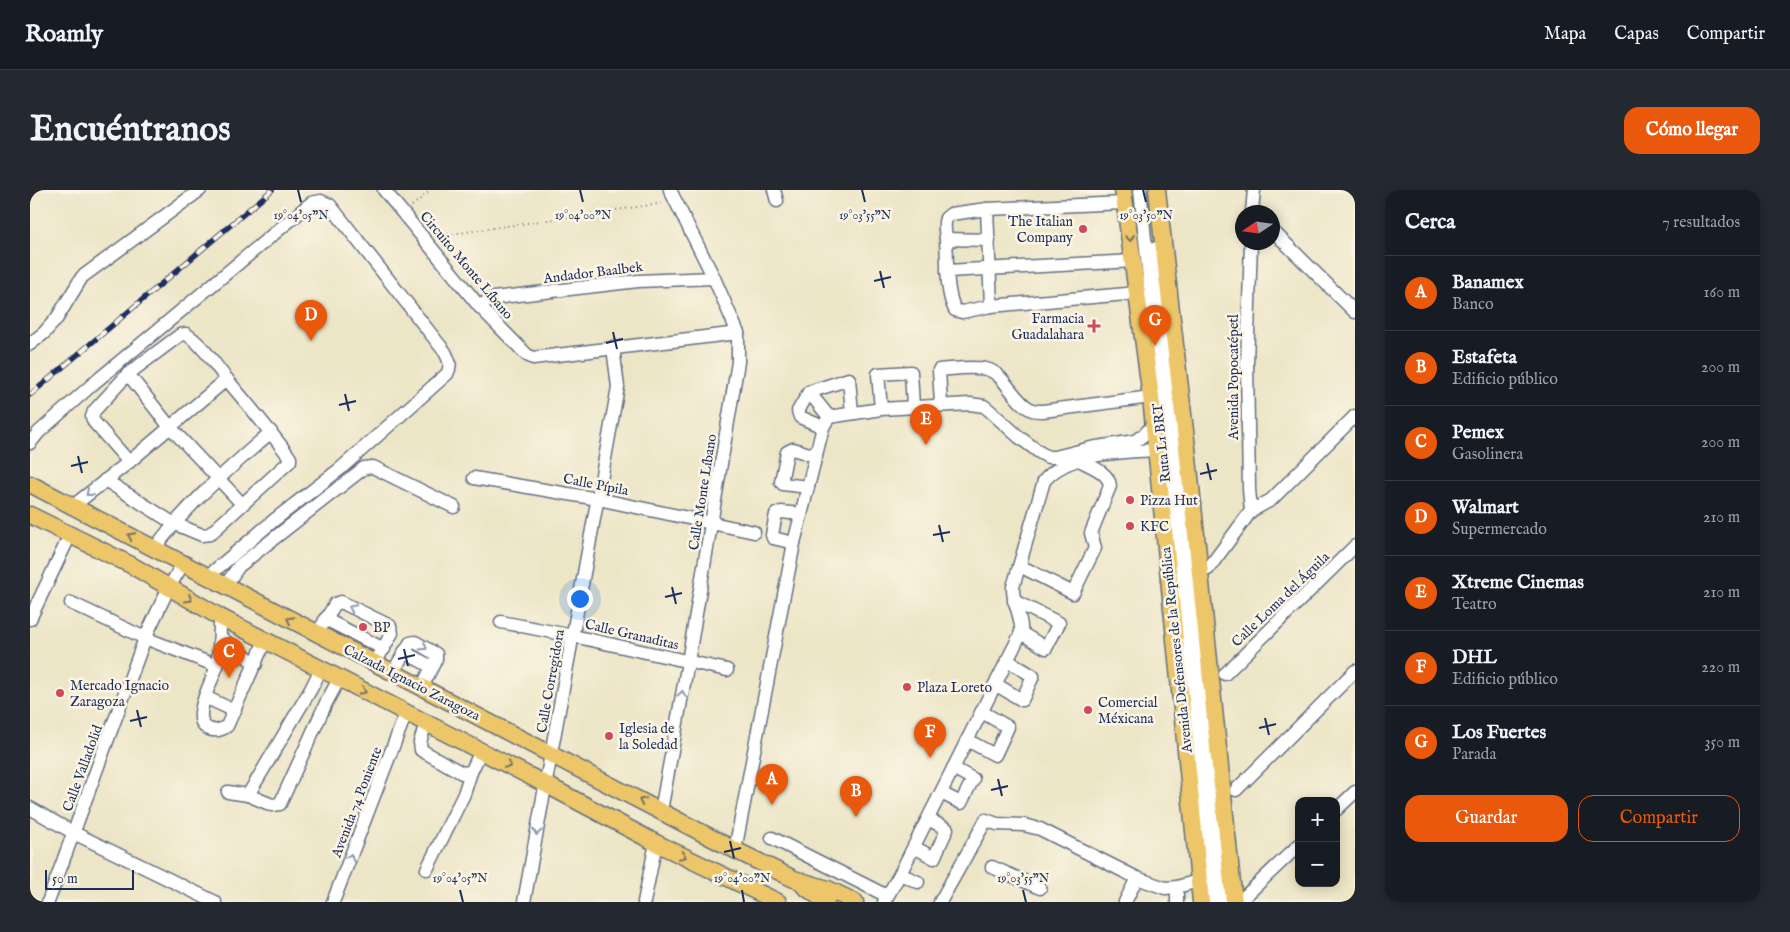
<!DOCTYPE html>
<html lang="es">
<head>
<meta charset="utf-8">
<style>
	body { margin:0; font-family:"IM FELL English",serif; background:#242831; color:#f1f3f6 }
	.controls { position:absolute; right:15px; bottom:15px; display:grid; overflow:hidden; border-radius:10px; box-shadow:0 2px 12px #0003 }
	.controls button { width:45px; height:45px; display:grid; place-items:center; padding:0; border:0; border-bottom:1px solid #363941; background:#171b24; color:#f1f3f6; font:25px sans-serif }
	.compass { position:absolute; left:1205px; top:15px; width:45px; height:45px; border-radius:50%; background:#171b24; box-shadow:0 2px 12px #0003; rotate:257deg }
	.scale { position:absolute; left:15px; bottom:12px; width:89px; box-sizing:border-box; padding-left:5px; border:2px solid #1b2f5e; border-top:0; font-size:14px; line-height:18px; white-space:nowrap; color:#1b2f5e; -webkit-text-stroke:4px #fcf5e5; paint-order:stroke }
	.you { position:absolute; left:549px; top:408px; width:18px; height:18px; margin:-12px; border:4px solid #fff; border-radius:50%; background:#1a73e8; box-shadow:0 0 0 8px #1a73e833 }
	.badge { display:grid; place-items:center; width:32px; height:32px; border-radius:50%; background:#ea580c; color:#fff; font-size:16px; font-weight:700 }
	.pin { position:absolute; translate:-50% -41px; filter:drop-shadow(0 1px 2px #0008) }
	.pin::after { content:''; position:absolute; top:26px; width:18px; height:15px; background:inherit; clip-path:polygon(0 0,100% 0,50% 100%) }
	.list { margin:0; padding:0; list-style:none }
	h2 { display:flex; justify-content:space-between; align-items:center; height:65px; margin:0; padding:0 20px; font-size:21px }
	h2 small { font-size:16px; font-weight:400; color:#9ea1a6 }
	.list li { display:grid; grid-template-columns:32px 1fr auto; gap:15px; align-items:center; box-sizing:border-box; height:75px; padding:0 20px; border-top:1px solid #363941 }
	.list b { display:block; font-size:19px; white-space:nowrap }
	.list p { margin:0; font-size:16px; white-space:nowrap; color:#9ea1a6 }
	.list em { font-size:16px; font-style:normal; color:#9ea1a6 }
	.actions { display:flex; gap:10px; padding:15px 20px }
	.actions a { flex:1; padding:11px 0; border:1px solid #ea580c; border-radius:15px; text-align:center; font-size:18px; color:#ea580c }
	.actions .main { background:#ea580c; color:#fff }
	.map { position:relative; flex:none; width:1325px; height:712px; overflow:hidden; border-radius:15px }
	header { display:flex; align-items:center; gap:30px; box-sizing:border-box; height:70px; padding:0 25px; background:#171b24; border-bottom:1px solid #363941 }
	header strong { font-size:24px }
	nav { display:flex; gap:28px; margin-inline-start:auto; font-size:18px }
	.intro { display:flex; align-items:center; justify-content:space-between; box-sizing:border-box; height:120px; padding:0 30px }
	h1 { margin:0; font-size:35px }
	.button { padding:12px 22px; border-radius:15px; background:#ea580c; color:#fff; font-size:18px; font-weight:700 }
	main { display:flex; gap:30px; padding:0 30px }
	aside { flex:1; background:#171b24; border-radius:15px; box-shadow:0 2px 12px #0003 }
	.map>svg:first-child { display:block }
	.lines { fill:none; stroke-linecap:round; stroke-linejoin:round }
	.minor-casing { stroke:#646f82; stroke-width:15 }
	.major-casing { stroke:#646f82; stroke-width:19 }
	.path { stroke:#646f82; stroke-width:2; stroke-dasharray:1 4; stroke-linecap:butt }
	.minor { stroke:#fff; stroke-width:12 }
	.major { stroke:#ecc669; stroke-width:16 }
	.rail-casing { stroke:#1b2f5e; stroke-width:5.5 }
	.rail { stroke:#fcf5e5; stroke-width:4; stroke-dasharray:11; stroke-linecap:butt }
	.oneway { stroke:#797363 }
	.oneway2 { stroke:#8d97ae }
	.ticks { fill:none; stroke:#1b2f5e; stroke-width:2 }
	.poi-dot { fill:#d1495b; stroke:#fcf5e5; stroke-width:2 }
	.labels { text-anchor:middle; stroke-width:5; stroke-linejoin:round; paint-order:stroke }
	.poi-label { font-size:14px; fill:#1b2f5e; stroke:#fcf5e5; text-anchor:start }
	.street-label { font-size:14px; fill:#1b2f5e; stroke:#fcf5e5 }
	.ticks-label { font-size:12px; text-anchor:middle; fill:#1b2f5e; stroke:#fcf5e5; stroke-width:5; stroke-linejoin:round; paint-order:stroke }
</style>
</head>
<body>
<header>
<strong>Roamly</strong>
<nav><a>Mapa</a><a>Capas</a><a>Compartir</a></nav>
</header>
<div class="intro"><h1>Encuéntranos</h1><a class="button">Cómo llegar</a></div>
<main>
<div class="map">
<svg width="1325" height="712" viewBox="0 0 1325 712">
	<rect width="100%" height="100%" fill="#fcf5e5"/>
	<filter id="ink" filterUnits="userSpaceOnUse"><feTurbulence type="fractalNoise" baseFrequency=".02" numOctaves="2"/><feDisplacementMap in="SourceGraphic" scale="10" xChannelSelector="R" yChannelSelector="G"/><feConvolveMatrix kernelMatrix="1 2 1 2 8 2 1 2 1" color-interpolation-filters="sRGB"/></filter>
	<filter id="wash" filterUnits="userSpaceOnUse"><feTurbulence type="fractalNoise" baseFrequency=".0096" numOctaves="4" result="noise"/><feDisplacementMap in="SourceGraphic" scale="20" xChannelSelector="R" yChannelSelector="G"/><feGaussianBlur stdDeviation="1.12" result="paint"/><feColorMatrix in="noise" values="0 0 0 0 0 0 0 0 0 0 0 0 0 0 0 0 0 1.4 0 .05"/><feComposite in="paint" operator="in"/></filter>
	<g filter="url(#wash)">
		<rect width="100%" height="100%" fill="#ece5c6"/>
	</g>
	<g filter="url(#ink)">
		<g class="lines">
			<defs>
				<g id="minor">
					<polyline points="354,0 449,116 497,165 503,168 511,167 708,143"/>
					<polyline points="744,0 747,11"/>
					<polyline points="1110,0 1183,712"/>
					<polyline points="1094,13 957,19 961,116 1108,103"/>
					<path d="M957 19 921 24 916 28C913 36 916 42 916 51 918 73 915 100 925 120L932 122 961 116"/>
					<polyline points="1222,22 1224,0"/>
					<polyline points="1242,40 1325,122"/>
					<polyline points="916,49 959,50"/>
					<polyline points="1221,52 1217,174 1219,299 1221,321"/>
					<polyline points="1126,58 1193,712"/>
					<polyline points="917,81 1104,71"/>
					<polyline points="449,116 464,108 608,91 684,88"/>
					<polyline points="0,154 14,143 27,128 52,87 170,0"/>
					<polyline points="98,184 140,237 212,314"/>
					<polyline points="779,202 819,189 822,223"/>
					<path d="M911 214 909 180C924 179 941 176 956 179 975 183 984 213 1002 220 1005 221 1010 221 1013 221L1121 207"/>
					<polyline points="851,219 848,184 881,182 883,216"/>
					<polyline points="799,227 851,219 940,214 954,216 959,220 989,247 1009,262 1018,267 1025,267 1061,258 1105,251 1115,244 1123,235"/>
					<polyline points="793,237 770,227 768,221 779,202 799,227"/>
					<path d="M0 253 9 242 64 193 281 13 291 11 300 15 415 162C419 170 422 175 417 184L310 279 243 331 177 387"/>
					<polyline points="444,288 568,309 724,342"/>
					<path d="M75 290 143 333 172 345 180 344 260 271V268C240 240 217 214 195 187 183 172 172 154 156 144L150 145 98 184 64 221 62 227 64 232 99 272"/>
					<polyline points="778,297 753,294 751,292 757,262 763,259 786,266"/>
					<polyline points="43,316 99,272 197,189"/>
					<polyline points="764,353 743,348 742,345 746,324 751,322 771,324"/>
					<path d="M125 358C158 313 199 279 241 242"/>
					<path d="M990 376 1043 403 1065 358 1061 343 1080 296C1079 282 1060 276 1049 270"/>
					<polyline points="1178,379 1221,321 1241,310 1325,226"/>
					<polyline points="195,396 209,376 247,346 334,278 343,277 424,317"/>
					<polyline points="984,411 1029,433 1016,458 991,443"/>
					<polyline points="41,413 115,448 187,476"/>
					<path d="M190 427C190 443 190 459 187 475 184 489 158 531 179 539 186 542 191 540 197 536L235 451"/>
					<polyline points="0,429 40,345"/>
					<polyline points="295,429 354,459"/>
					<polyline points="471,432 543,446 697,480"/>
					<polyline points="287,444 305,414 311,412 360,436 362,443 345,473"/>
					<polyline points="191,448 226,474"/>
					<polyline points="374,462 402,477"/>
					<polyline points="363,482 380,453 385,452 406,464 406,469 392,497"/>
					<polyline points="1195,484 1325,356"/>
					<polyline points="965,494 992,510 1003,486 977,470"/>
					<polyline points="175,507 205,521"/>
					<polyline points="396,533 390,552 391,560 432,583 441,582 451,561"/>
					<polyline points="937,550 965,565 978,537 952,522"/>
					<polyline points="1206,600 1325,481"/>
					<polyline points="198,602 218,605 281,499 291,479"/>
					<polyline points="911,603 931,613 943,589 923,578"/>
					<polyline points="218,605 242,615 250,614 296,513 309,489"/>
					<polyline points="0,618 44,643 185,712"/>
					<polyline points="1306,620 1325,602"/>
					<polyline points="631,621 658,472 708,172 708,143 684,88 640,0"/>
					<polyline points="742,648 857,706"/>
					<polyline points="884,657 904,668 917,639 898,629"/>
					<polyline points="705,660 764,353 793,237 799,227"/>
					<polyline points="962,677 1010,698"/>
					<polyline points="397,679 434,604 441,582"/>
					<polyline points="870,684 888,692"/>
					<polyline points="18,712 115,448 139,397 153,374"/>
					<polyline points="303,712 376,523"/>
					<polyline points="494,712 588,197 583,157"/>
					<polyline points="614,712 626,653"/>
					<path d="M854 712 870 684 991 443C993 427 982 413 983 397L1014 291C1037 262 1093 262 1127 260"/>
					<polyline points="910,712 956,630 967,634 994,635 1010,639 1107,688 1135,698 1147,697 1168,691"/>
					<polyline points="1095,712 1107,688"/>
					<polyline points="1147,712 1147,697"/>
					<polyline points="1209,712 1269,655"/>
				</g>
				<g id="major">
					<polyline points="1093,0 1121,207 1171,712"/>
					<polyline points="1127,0 1157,258 1204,712"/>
					<polyline points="0,294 705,660 764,689 798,699 825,712"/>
					<polyline points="0,325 101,375 190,427 515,594 626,653 748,712"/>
					<polyline points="774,696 796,712"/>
				</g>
			</defs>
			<use href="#minor" class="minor-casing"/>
			<use href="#major" class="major-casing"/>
			<g class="path">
				<polyline points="382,16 401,0"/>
				<polyline points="408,46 634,13"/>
			</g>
			<use href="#minor" class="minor"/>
			<use href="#major" class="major"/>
			<defs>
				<polyline id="rail" points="0,205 242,0"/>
			</defs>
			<use href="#rail" class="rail-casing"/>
			<use href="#rail" class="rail"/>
		</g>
		<defs><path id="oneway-chevron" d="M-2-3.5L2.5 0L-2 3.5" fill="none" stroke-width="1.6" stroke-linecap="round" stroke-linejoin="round" transform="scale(1.25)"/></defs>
		<g class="oneway">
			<use href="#oneway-chevron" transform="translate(1100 48) rotate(81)"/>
			<use href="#oneway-chevron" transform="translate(101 346) rotate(-153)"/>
			<use href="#oneway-chevron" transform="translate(159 409) rotate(31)"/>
			<use href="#oneway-chevron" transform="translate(260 430) rotate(-153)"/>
			<use href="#oneway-chevron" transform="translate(333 501) rotate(27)"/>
			<use href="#oneway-chevron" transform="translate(478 575) rotate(27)"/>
			<use href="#oneway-chevron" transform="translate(612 611) rotate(-153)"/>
			<use href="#oneway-chevron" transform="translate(653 666) rotate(26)"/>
		</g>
		<g class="oneway2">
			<use href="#oneway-chevron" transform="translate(59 303) rotate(140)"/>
			<use href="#oneway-chevron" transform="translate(322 418) rotate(-154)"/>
			<use href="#oneway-chevron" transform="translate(394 457) rotate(32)"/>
			<use href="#oneway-chevron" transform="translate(652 504) rotate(-80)"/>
			<use href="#oneway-chevron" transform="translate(507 642) rotate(100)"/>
			<use href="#oneway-chevron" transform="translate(320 667) rotate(-69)"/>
		</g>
	</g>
	<path class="ticks" d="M268 0 271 12M550 0 553 12M832 0 835 12M1113 0 1116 12M850 81 854 98M844 91 861 87M583 142 587 159M576 153 593 149M315 204 319 221M309 215 326 211M48 266 52 283M1177 273 1181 290M41 276 58 272M1170 284 1187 280M909 335 913 352M903 345 920 342M642 397 646 414M635 407 652 403M374 459 378 476M368 469 385 465M107 520 111 537M1235 528 1239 545M100 531 117 527M1229 538 1246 534M968 589 972 606M961 600 978 596M700 651 704 668M694 662 711 658M430 700 433 712M712 700 714 712M993 700 996 712"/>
	<g class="poi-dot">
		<circle cx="1053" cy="39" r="5"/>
		<path d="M1061.5 128.5h5v5h5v5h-5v5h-5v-5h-5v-5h5z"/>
		<circle cx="1100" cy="310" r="5"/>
		<circle cx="1100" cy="336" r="5"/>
		<circle cx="333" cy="437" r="5"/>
		<circle cx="877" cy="497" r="5"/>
		<circle cx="30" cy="503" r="5"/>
		<circle cx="1058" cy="520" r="5"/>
		<circle cx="579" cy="546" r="5"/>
	</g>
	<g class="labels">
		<g class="poi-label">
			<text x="1043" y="36" text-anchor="end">The Italian<tspan x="1043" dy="16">Company</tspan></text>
			<text x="1054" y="133" text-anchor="end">Farmacia<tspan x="1054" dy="16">Guadalahara</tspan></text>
			<text x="1110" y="315">Pizza Hut</text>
			<text x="1110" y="341">KFC</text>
			<text x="343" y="442">BP</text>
			<text x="40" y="500">Mercado Ignacio<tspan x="40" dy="16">Zaragoza</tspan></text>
			<text x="887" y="502">Plaza Loreto</text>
			<text x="1068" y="517">Comercial<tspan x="1068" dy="16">Méxicana</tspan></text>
			<text x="589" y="543">Iglesia de<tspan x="589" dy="16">la Soledad</tspan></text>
		</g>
		<g class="street-label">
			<text transform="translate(437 75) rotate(50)" y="5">Circuito Monte Líbano</text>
			<text transform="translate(563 82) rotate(-7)" y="5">Andador Baalbek</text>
			<text transform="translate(1203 187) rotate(-90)" y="5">Avenida Popocatépetl</text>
			<text transform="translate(1131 253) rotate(-96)" y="5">Ruta L1 BRT</text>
			<text transform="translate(566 294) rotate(11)" y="5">Calle Pípila</text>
			<text transform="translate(672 302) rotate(-81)" y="5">Calle Monte Líbano</text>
			<text transform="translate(1250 409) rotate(-44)" y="5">Calle Loma del Águila</text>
			<text transform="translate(602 444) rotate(13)" y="5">Calle Granaditas</text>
			<text transform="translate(1146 460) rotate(-96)" y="5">Avenida Defensores de la República</text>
			<text transform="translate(520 491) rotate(-80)" y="5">Calle Corregidora</text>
			<text transform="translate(382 492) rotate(27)" y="5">Calzada Ignacio Zaragoza</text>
			<text transform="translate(52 578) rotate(-70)" y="5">Calle Valladolid</text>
			<text transform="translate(326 612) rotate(-69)" y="5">Avenida 74 Poniente</text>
		</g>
	</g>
	<g class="ticks-label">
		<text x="271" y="29">19°04'05"N</text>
		<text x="553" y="29">19°04'00"N</text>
		<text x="835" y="29">19°03'55"N</text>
		<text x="1116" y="29">19°03'50"N</text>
		<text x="430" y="692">19°04'05"N</text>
		<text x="712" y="692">19°04'00"N</text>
		<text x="993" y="692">19°03'55"N</text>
	</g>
</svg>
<div class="controls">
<button>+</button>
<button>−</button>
</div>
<svg class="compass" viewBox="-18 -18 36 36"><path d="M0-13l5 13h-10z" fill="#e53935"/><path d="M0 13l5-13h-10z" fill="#9ea1a6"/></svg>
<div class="scale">50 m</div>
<div class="you"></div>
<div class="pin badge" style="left:742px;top:615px">A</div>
<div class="pin badge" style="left:826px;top:627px">B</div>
<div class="pin badge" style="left:199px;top:488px">C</div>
<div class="pin badge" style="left:281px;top:151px">D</div>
<div class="pin badge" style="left:896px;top:255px">E</div>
<div class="pin badge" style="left:900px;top:568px">F</div>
<div class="pin badge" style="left:1125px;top:156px">G</div>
</div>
<aside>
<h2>Cerca<small>7 resultados</small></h2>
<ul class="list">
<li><span class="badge">A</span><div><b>Banamex</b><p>Banco</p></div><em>160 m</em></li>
<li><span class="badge">B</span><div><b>Estafeta</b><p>Edificio público</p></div><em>200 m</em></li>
<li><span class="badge">C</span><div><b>Pemex</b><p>Gasolinera</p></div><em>200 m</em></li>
<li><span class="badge">D</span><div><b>Walmart</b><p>Supermercado</p></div><em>210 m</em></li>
<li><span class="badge">E</span><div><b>Xtreme Cinemas</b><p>Teatro</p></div><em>210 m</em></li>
<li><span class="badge">F</span><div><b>DHL</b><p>Edificio público</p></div><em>220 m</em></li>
<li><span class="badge">G</span><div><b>Los Fuertes</b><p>Parada</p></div><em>350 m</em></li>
</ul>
<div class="actions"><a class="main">Guardar</a><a>Compartir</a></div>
</aside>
</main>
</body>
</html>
